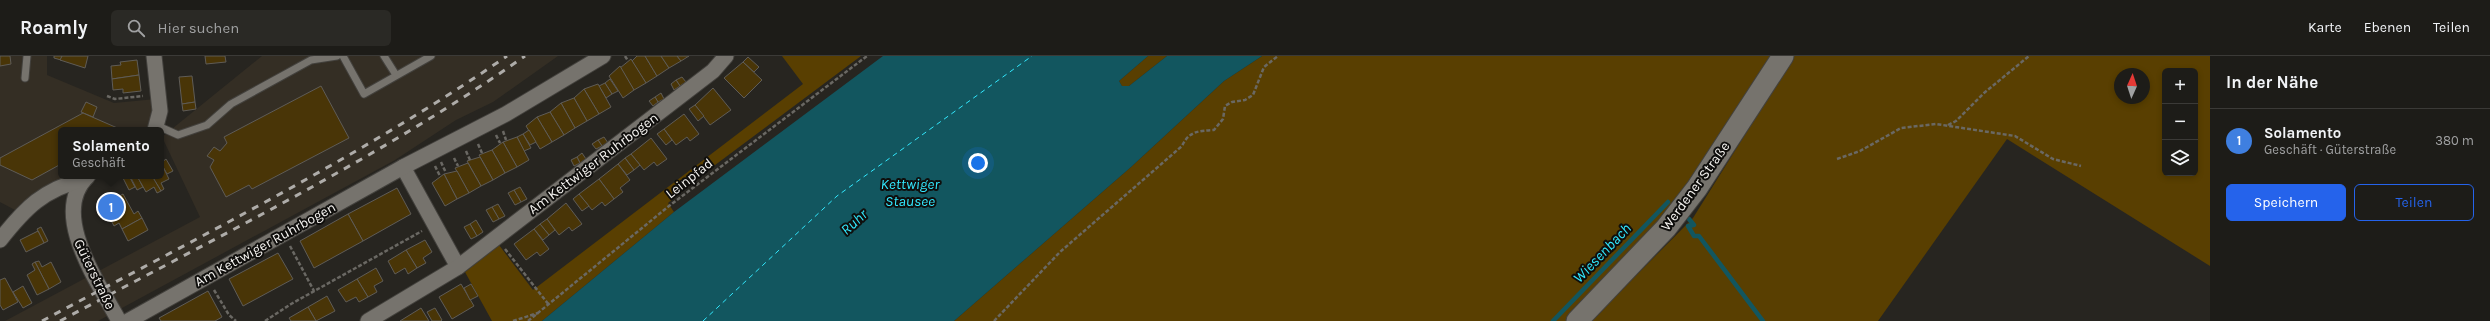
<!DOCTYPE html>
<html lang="de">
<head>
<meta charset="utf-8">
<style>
	body { margin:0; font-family:Karla,sans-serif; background:#2a2925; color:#f1f3f6 }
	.controls { position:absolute; right:12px; top:12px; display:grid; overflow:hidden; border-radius:6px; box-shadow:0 2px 6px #0003 }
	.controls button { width:36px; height:36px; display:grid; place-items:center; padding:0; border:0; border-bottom:1px solid #3b3a37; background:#1d1c18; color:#f1f3f6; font:20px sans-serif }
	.compass { position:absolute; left:2114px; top:12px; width:36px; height:36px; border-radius:50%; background:#1d1c18; box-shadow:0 2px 6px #0003; rotate:3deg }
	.you { position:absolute; left:978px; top:107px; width:14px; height:14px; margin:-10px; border:3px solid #fff; border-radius:50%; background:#1a73e8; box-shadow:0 0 0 6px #1a73e833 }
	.badge { display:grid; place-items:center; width:26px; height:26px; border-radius:50%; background:#2563eb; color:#fff; font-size:13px; font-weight:700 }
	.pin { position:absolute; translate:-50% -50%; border:2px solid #fff; box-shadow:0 1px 4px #0006 }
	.popup { position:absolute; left:58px; top:71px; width:106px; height:52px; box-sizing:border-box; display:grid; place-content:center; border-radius:6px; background:#1d1c18; filter:drop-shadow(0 1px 3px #0005); font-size:13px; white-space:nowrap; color:#a0a1a2 }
	.popup b { font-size:15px; color:#f1f3f6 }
	.popup::after { content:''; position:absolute; left:50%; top:100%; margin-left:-8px; border:8px solid transparent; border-top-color:#1d1c18 }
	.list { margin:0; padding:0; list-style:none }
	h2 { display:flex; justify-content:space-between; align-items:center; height:52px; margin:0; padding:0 16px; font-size:17px }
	h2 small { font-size:13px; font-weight:400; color:#a0a1a2 }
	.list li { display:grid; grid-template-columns:26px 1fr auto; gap:12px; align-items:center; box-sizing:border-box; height:64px; padding:0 16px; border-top:1px solid #3b3a37 }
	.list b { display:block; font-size:15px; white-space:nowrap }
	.list p { margin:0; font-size:13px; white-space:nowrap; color:#a0a1a2 }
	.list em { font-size:13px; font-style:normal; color:#a0a1a2 }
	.actions { display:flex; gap:8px; padding:12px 16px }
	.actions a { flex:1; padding:9px 0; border:1px solid #2563eb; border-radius:6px; text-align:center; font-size:14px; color:#2563eb }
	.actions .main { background:#2563eb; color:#fff }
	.icon { flex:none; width:22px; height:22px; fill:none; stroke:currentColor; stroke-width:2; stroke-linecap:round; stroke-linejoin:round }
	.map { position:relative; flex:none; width:2210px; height:265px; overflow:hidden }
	header { display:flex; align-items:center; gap:24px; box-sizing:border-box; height:56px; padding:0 20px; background:#1d1c18; border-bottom:1px solid #3b3a37 }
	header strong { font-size:19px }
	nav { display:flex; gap:22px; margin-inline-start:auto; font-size:14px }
	.search { width:280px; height:36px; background:#2a2925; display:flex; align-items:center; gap:10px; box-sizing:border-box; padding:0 14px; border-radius:6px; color:#a0a1a2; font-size:15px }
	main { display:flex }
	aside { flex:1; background:#1d1c18 }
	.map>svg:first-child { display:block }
	.built { fill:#342e24 }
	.green { fill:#593f01; fill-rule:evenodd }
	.water { fill:#12565f }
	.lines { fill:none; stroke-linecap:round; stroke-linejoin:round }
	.stream { stroke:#12565f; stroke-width:4.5 }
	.ferry { stroke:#32e8fe; stroke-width:1; stroke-dasharray:5 4; stroke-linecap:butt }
	.building { fill:#493507; stroke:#5f5c57 }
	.lane-casing { stroke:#43413d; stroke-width:9 }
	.street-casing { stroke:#43413d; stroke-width:17 }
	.secondary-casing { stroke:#43413d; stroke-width:23 }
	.path { stroke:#6a6863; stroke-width:2.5; stroke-dasharray:4 2; stroke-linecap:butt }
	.lane { stroke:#76736d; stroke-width:7 }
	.street { stroke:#76736d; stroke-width:15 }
	.secondary { stroke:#76736d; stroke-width:21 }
	.rail { stroke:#aeaca9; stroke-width:3; stroke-dasharray:7 7; stroke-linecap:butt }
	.labels { text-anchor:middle; stroke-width:4; stroke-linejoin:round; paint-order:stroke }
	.street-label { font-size:14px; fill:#f6f4f1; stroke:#0f0e0c }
	.water-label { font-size:15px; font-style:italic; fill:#32e8fe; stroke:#0f0e0c }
</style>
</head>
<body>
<header>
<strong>Roamly</strong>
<div class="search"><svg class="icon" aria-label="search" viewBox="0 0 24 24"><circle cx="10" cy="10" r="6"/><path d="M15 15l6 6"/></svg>Hier suchen</div>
<nav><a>Karte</a><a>Ebenen</a><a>Teilen</a></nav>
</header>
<main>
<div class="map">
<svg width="2210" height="265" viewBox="0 0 2210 265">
	<rect width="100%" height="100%" fill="#272520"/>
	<g class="built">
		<polygon points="0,0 47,0 47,19 114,47 156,43 153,74 61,74 61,120 84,120 15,154 0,146"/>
		<polygon points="262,0 558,0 493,46 456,64 395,104 98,265 5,265 200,161 162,81"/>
	</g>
	<g class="green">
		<polygon points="782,0 861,0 695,124 668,147 674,156 542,265 492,265 465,216 499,189 533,234 803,28"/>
		<polygon points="1148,0 1167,0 1129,30 1122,30 1119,25"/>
		<polygon points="1262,0 1773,0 1702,110 1665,158 1569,265 954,265 1131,111 1224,25"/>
		<path d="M1794 0H2210V210L2007 83 1878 265H1591L1693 162ZM2165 15H2195V117H2165ZM2120 18H2144V42H2120Z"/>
	</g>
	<polygon class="water" points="883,0 1148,0 1119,25 1122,30 1129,30 1167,0 1262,0 1224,25 1131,111 954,265 542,265 674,156"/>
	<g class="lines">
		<g class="stream">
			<polyline points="1689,163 1694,169 1688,170 1694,180 1699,180 1763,265"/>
			<polyline points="1553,265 1668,146"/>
		</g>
		<polyline class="ferry" points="703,265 837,140 1032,0"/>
	</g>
	<g class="building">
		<polygon points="0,0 10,0 11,8 0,10"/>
		<polygon points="54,0 62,0 61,4 54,2"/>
		<polygon points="62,0 88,0 85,12 60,4"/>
		<polygon points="205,0 225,0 226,6 206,8"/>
		<polygon points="637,0 645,0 657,20 646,27 632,5"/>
		<polygon points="645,0 661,0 669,12 657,20"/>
		<polygon points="661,0 677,0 681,5 669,12"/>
		<polygon points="677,0 689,0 681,5"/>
		<polygon points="748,1 759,11 754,16 743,6"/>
		<polygon points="631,3 646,27 634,34 620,12"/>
		<polygon points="137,4 139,19 112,23 111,10 121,9 120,6"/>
		<polygon points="743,6 762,24 744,42 724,22"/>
		<polygon points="620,10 634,34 623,42 609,20"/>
		<polygon points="139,19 141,35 123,37 123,33 113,34 112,23"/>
		<polygon points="192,20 195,46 182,48 179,21"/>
		<polygon points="682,21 686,26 680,30 676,24"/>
		<polygon points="610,23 618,35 612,38 605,27"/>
		<polygon points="676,24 680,30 674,34 671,28"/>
		<polygon points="605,27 612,38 606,42 599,30"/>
		<polygon points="598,28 611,51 599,58 584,33"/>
		<polygon points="321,30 349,82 252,133 249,129 226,141 210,111 214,104 207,100 214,91 220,95 227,87 224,81"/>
		<polygon points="713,32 731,54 710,69 695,49"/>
		<polygon points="584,33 599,58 587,65 574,42"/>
		<polygon points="661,37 664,43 658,46 655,41"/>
		<polygon points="655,41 658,46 653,50 649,45"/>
		<polygon points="574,42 587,65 575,72 561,47"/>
		<polygon points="86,46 97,51 93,61 81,56"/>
		<polygon points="195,46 196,53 183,55 182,48"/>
		<polygon points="561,47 575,72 564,79 550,56"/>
		<polygon points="695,49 704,60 698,65 689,53"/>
		<polygon points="550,56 564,79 552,86 537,61"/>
		<polygon points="83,57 122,74 61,74 61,108 32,124 0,109 0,102"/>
		<polygon points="684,58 699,78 690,85 687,81 676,89 664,73"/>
		<polygon points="537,61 552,86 540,93 526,70"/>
		<polygon points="664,73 672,84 666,89 657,78"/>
		<polygon points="529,74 536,86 530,89 523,78"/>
		<polygon points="523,78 531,92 524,95 517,81"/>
		<polygon points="517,81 529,104 517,111 503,86"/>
		<polygon points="604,81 608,87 602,90 598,84"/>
		<polygon points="651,82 667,103 657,110 654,106 644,114 631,98"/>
		<polygon points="598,84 602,90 596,93 592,88"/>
		<polygon points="503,86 517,111 505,117 492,94"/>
		<polygon points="492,94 505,117 493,124 479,99"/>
		<polygon points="582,97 586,103 580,107 577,101"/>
		<polygon points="631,98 640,109 634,114 625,102"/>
		<polygon points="480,101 493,124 481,130 467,105"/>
		<polygon points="577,101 580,107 574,110 571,104"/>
		<polygon points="625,102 634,114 627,119 618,108"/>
		<polygon points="166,103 173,115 167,118 161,107"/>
		<polygon points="161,107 169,123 161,127 164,133 161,135 152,120 161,120"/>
		<polygon points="468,107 481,130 469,137 455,112"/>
		<polygon points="618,108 630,124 620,132 623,136 614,143 599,123"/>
		<polygon points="457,115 469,137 457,143 444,118"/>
		<polygon points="444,118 457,143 445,150 432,127"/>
		<polygon points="126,120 129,120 135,131 129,134 123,122"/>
		<polygon points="137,120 143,131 137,134 131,122"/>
		<polygon points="137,120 152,120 161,135 157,137 154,131 146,136"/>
		<polygon points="599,123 614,143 605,150 602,146 592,154 579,138"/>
		<polygon points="520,131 527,143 521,146 514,134"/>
		<polygon points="397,132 411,158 363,185 348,158"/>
		<polygon points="514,134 521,146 515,149 508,137"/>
		<polygon points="123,138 134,158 138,155 142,162 122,173 119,167 114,170 103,149"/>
		<polygon points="579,138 589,150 582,155 573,143"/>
		<polygon points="566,147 582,168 572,175 569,171 559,179 547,163"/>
		<polygon points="498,148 505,160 499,163 492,151"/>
		<polygon points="492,151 499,163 493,166 486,154"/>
		<polygon points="348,158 363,185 314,212 300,185"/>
		<polygon points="142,162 148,174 128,185 122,173"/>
		<polygon points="547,163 555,174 549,179 540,168"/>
		<polygon points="476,164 483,176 477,180 470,168"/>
		<polygon points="470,168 477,180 471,183 464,171"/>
		<polygon points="540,168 549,179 543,184 534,173"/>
		<polygon points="41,171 48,185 44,187 37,173"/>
		<polygon points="534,173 549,193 540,200 537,196 526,204 514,188"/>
		<polygon points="38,175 44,187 26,196 20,184"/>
		<polygon points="425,184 432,196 423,202 426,207 417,212 406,194"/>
		<polygon points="406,194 417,212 408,218 405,212 395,218 388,205"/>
		<polygon points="278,197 293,223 243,250 229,223"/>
		<polygon points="39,205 42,211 51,206 61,226 49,233 35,206"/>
		<polygon points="35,206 49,233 37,239 27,219 35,214 32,208"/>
		<polygon points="376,212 383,225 374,230 377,236 368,241 357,223"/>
		<polygon points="5,222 18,246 3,254 0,249 0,224"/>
		<polygon points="357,223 368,241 359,246 356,241 346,246 338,234"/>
		<polygon points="461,228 474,250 452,263 439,241"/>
		<polygon points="471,228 478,240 470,244 464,232"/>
		<polygon points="23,230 32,247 23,252 13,236"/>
		<polygon points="208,235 222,261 215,265 161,265 159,262"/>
		<polygon points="327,240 335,255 316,265 308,251"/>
		<polygon points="308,251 316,265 291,265 289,262"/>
		<polygon points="421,252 429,265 400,265"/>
		<polygon points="435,252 442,264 441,265 432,265 427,256"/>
	</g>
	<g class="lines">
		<defs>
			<g id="lane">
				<polyline points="343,0 364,38 431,0"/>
				<polyline points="384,0 396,19"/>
				<polyline points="25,22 27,0"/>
				<polyline points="158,70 178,79 207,69 231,48 311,4 337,0"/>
			</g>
			<g id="street">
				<polyline points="154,0 160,55 155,74"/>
				<polyline points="403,111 458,211"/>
				<path d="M88 120C48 157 100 229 119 265"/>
				<path d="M0 184C26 151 43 134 84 123"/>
				<polyline points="128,265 403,111 506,58 603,0"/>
				<polyline points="368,265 458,211 713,15 726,0"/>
			</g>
			<polyline id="secondary" points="1577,265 1666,172 1697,132 1783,0"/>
		</defs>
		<use href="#lane" class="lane-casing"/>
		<use href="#street" class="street-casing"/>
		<use href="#secondary" class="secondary-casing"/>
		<g class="path">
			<polyline points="625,0 628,5"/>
			<polyline points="107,40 115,43 143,40"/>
			<polyline points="1948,69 1956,65 1984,37 2029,0"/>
			<polyline points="503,75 506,84"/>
			<polyline points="496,79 500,87"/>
			<polyline points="478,88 482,97"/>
			<polyline points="466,95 470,104"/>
			<polyline points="454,102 458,110"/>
			<polyline points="1837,103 1860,95 1901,72 1936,68 2015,80 2053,103 2081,110"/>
			<polyline points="441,106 446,117"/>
			<polyline points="435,110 440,120"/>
			<polyline points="290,190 314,235"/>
			<polyline points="505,193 549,249"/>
			<polyline points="214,234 229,259 236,265"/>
			<polyline points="265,265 291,248 422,175"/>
			<polyline points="513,265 538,257"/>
			<polyline points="528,265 669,150 867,0"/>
			<path d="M994 265 1060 196 1182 90C1189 75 1198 75 1214 74L1223 63 1225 50 1232 46 1245 44 1253 39 1264 11 1278 0"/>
		</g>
		<use href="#lane" class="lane"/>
		<use href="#street" class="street"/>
		<use href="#secondary" class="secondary"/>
		<g class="rail">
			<path d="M42 265C199 181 360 101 507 0"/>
			<path d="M60 265C217 181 378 103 525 0"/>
		</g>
	</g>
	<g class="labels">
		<g class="street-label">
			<text transform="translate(593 107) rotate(-37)" y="5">Am Kettwiger Ruhrbogen</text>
			<text transform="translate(689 122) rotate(-38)" y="5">Leinpfad</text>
			<text transform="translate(1695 130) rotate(-54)" y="5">Werdener Straße</text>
			<text transform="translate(265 188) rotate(-29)" y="5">Am Kettwiger Ruhrbogen</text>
			<text transform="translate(95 218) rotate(64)" y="5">Güterstraße</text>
		</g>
		<g class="water-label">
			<text x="910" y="133">Kettwiger<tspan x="910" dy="17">Stausee</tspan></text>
			<text transform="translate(854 166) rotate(-42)" y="5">Ruhr</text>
			<text transform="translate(1602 197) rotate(-46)" y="5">Wiesenbach</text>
		</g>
	</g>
</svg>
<div class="controls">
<button>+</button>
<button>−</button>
<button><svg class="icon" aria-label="layers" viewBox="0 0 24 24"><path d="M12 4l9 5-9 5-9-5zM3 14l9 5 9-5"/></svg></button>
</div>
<svg class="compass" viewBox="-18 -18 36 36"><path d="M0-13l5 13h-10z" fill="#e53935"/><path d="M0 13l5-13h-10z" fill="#a0a1a2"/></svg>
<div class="you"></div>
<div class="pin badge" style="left:111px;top:151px;background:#3f7fe0">1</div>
<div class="popup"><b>Solamento</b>Geschäft</div>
</div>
<aside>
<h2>In der Nähe<small></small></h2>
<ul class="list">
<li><span class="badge" style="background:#3f7fe0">1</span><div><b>Solamento</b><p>Geschäft · Güterstraße</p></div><em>380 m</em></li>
</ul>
<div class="actions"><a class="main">Speichern</a><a>Teilen</a></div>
</aside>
</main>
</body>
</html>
